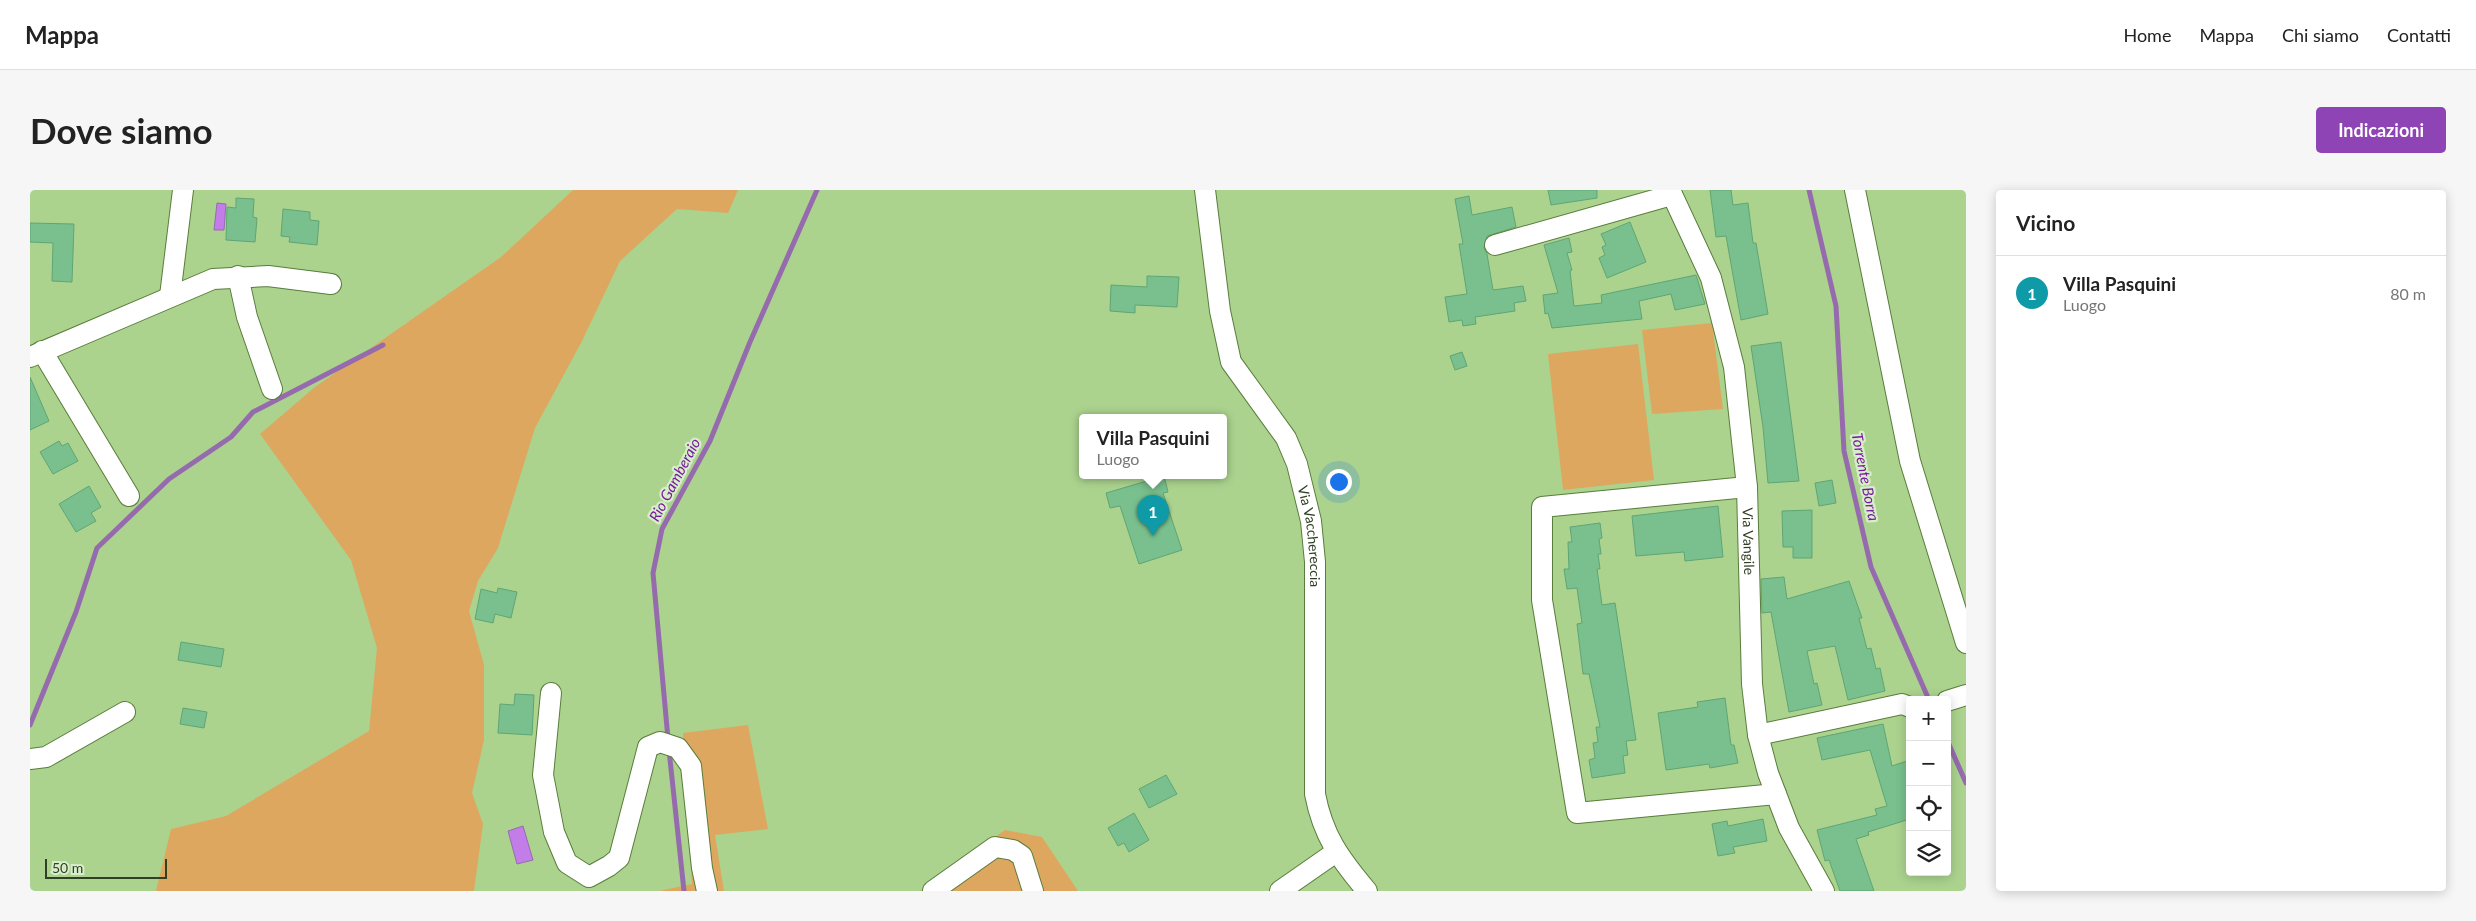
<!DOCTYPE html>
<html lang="it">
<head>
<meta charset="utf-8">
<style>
	body { margin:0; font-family:Lato,sans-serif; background:#f6f6f6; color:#222 }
	.controls { position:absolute; right:15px; bottom:15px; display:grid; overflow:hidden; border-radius:5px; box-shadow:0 2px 12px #0003 }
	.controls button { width:45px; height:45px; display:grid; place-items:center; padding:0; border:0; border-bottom:1px solid #e0e0e0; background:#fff; color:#222; font:25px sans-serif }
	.scale { position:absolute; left:15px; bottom:12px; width:122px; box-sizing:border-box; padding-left:5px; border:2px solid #304024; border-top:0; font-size:14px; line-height:18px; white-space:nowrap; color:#304024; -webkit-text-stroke:4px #d8edca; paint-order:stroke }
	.you { position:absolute; left:1308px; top:291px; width:18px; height:18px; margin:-12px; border:4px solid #fff; border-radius:50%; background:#1a73e8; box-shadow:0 0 0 8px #1a73e833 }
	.badge { display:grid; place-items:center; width:32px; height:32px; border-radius:50%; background:#8f44b5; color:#fff; font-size:16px; font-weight:700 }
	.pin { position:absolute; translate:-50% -41px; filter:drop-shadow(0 1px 2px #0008) }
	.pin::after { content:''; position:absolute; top:26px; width:18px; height:15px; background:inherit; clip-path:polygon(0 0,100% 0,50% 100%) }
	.popup { position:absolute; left:1049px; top:224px; width:148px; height:65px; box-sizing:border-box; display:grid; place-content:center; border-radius:5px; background:#fff; filter:drop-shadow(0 1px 4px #0005); font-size:16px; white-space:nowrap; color:#767676 }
	.popup b { font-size:19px; color:#222 }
	.popup::after { content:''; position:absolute; left:50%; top:100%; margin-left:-10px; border:10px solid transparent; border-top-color:#fff }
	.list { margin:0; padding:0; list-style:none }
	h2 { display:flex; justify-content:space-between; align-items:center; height:65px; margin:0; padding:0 20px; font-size:21px }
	h2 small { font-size:16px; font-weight:400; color:#767676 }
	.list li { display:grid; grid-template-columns:32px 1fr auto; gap:15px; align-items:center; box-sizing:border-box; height:75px; padding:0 20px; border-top:1px solid #e0e0e0 }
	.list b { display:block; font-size:19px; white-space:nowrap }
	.list p { margin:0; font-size:16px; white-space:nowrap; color:#767676 }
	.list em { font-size:16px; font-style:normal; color:#767676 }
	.icon { flex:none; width:28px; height:28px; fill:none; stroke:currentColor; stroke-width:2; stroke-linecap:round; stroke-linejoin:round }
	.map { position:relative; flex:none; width:1936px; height:701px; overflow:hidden; border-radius:5px }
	header { display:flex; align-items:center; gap:30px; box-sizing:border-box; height:70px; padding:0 25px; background:#fff; border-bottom:1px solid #e0e0e0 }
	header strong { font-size:24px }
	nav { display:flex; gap:28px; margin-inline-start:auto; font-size:18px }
	.intro { display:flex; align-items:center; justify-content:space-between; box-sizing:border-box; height:120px; padding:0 30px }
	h1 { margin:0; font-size:35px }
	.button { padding:12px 22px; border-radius:5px; background:#8f44b5; color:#fff; font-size:18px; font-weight:700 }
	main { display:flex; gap:30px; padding:0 30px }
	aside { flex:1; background:#fff; border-radius:5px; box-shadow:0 2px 12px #0003 }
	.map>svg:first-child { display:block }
	.green { fill:#dea75f }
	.water { fill:#c27de9; stroke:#966bae }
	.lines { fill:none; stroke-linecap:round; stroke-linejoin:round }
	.stream { stroke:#966bae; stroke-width:5 }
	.building { fill:#79c08e; stroke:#5fa574 }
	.minor-casing { stroke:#597d3b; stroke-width:22 }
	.minor { stroke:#fff; stroke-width:20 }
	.labels { text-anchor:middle; stroke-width:4.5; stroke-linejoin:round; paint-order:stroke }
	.street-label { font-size:14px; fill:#304024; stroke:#d8edca }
	.water-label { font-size:15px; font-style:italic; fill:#761a9d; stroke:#d8edca }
</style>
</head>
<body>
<header>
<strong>Mappa</strong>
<nav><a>Home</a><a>Mappa</a><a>Chi siamo</a><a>Contatti</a></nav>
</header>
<div class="intro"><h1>Dove siamo</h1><a class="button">Indicazioni</a></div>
<main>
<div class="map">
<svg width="1936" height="701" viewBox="0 0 1936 701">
	<rect width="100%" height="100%" fill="#abd38e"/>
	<g class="green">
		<polygon points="543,0 708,0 698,23 647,19 590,71 552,151 505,238 468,358 448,391 439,421 454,475 454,550 442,603 453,634 444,701 126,701 141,639 196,626 339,541 347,458 321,370 230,244 285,197 471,67"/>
		<polygon points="1682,133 1693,219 1622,224 1612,140"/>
		<polygon points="1608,154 1624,290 1533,300 1518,164"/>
		<polygon points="718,535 738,639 685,645 694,701 629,701 662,694 653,543"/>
		<polygon points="975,640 1012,647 1048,701 890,701"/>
	</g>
	<g class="water">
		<polygon points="187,13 196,14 194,40 184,40"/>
		<polygon points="493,636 503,670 487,674 478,641"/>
	</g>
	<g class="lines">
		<g class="stream">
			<polyline points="1779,0 1806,116 1814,261 1841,377 1899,510"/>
			<polyline points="0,535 46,422 67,358 139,289 201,247 223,222 353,155"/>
			<polyline points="638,549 623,383 632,339 680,251 720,152 787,0"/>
			<polyline points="1917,550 1936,593"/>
			<polyline points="639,560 654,701"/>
		</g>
	</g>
	<g class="building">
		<polygon points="1518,0 1567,0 1567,8 1521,15"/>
		<polygon points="1680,0 1701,0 1703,15 1718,13 1723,53 1726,53 1738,124 1711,130 1696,46 1686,47"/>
		<polygon points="1439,6 1442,25 1482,17 1486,37 1457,46 1454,58 1457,64 1463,100 1493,96 1496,111 1484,113 1485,121 1445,127 1446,134 1433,136 1432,130 1419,132 1415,107 1437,104 1429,54 1433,54 1425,9"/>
		<polygon points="206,8 224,9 223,27 227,28 225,52 196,50 197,17 206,18"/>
		<polygon points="253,19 280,22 280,30 289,31 287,55 259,52 260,47 251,46"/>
		<polygon points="1600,32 1616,72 1577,88 1569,68 1575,65 1572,57 1576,55 1571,44"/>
		<polygon points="0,33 44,34 42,92 22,91 23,53 0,52"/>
		<polygon points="1539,48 1542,62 1537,63 1542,80 1540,81 1544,116 1572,113 1571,105 1666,85 1675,114 1645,120 1641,104 1609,111 1612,129 1522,138 1518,123 1515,124 1513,105 1528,103 1514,55"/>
		<polygon points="1117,86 1149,87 1147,117 1105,115 1105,123 1080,121 1081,95 1117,97"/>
		<polygon points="1751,152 1769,291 1738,293 1733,237 1721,156"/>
		<polygon points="1432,162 1437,176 1425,180 1420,166"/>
		<polygon points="0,187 19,231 0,240"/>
		<polygon points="29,251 32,256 38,253 48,271 23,284 10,262"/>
		<polygon points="1134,286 1138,302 1133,303 1152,360 1109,374 1090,316 1080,318 1076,303"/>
		<polygon points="1802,290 1806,313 1789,316 1785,293"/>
		<polygon points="59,296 71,317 61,323 66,331 46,342 29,314"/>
		<polygon points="1688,316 1693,367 1655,371 1654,362 1606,366 1602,326"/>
		<polygon points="1782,320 1782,368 1763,368 1763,357 1753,357 1752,321"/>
		<polygon points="1570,333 1572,348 1569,349 1571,364 1568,364 1570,379 1567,379 1572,415 1585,413 1606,550 1596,551 1598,565 1593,566 1595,583 1562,588 1559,570 1565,568 1563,553 1568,552 1566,537 1570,537 1559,484 1553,484 1547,434 1552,433 1547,398 1537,399 1534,379 1539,379 1538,352 1542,352 1540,337"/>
		<polygon points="1754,387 1757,409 1819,391 1832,428 1829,428 1837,459 1841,458 1846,479 1850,478 1855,501 1818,510 1805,456 1777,461 1784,494 1787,493 1792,515 1759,522 1741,422 1732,423 1731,389"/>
		<polygon points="468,398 487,402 481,428 465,424 463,433 445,429 451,399 467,403"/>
		<polygon points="151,452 194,459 191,477 148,470"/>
		<polygon points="485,504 504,505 502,545 468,543 470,514 484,515"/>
		<polygon points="1695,508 1701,555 1704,555 1708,573 1680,578 1679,574 1636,580 1628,523 1668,517 1667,512"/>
		<polygon points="153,518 177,522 174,538 150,534"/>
		<polygon points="1853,534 1862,576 1880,570 1880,629 1838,642 1839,645 1826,649 1844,701 1810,701 1799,670 1795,671 1787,640 1847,625 1845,619 1857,616 1840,560 1792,570 1787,548"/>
		<polygon points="1136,585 1147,604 1119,618 1109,599"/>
		<polygon points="1104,623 1119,650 1099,662 1094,653 1088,656 1078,638"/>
		<polygon points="1733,629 1737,651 1703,657 1705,663 1688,666 1682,634 1697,631 1698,636"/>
	</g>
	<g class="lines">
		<defs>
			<g id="minor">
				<path id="s1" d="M1175 0 1190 121 1201 172 1256 248 1267 274 1281 331 1285 372V604C1293 646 1310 669 1337 701"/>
				<path id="s2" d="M1640 0 1681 88 1704 177 1717 297 1722 494 1728 545 1738 583 1759 638 1794 701"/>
				<polyline points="1825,0 1880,271 1936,453"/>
				<polyline points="1465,55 1642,5"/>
				<polyline points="208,86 217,127 242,199"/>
				<polyline points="140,106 153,0"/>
				<polyline points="12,161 99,306"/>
				<polyline points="0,167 183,89 238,86 301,94"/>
				<polyline points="1717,297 1512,317 1512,410 1547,623 1746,604"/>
				<polyline points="521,503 513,585 524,642 537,673 559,687 579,676 589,668 618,557 630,552 648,558 661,576 672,678 677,701"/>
				<polyline points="1917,511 1936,505"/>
				<polyline points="1728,545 1872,514 1880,517"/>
				<polyline points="0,569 16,567 95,522"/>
				<polyline points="903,701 965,657 983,660 992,666 1003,701"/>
				<polyline points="1250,701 1306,662"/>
			</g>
		</defs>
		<use href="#minor" class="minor-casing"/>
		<use href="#minor" class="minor"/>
	</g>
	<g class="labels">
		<g class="street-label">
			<text dy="5" stroke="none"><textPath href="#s1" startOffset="370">Via Vacchereccia</textPath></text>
			<text dy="5" stroke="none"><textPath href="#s2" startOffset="364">Via Vangile</textPath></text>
		</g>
		<g class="water-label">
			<text transform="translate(1835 287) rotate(79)" y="5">Torrente Borra</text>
			<text transform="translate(645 290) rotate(-62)" y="5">Rio Gamberaio</text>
		</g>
	</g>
</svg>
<div class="controls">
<button>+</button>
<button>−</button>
<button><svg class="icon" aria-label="locate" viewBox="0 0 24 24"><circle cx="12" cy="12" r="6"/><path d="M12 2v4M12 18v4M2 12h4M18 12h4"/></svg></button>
<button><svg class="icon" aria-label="layers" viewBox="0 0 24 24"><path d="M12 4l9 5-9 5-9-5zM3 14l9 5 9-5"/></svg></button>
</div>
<div class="scale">50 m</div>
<div class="you"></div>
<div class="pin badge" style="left:1123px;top:346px;background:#0f9aa8">1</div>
<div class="popup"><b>Villa Pasquini</b>Luogo</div>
</div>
<aside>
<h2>Vicino<small></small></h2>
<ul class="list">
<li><span class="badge" style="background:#0f9aa8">1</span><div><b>Villa Pasquini</b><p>Luogo</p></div><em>80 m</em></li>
</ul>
</aside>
</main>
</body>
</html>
